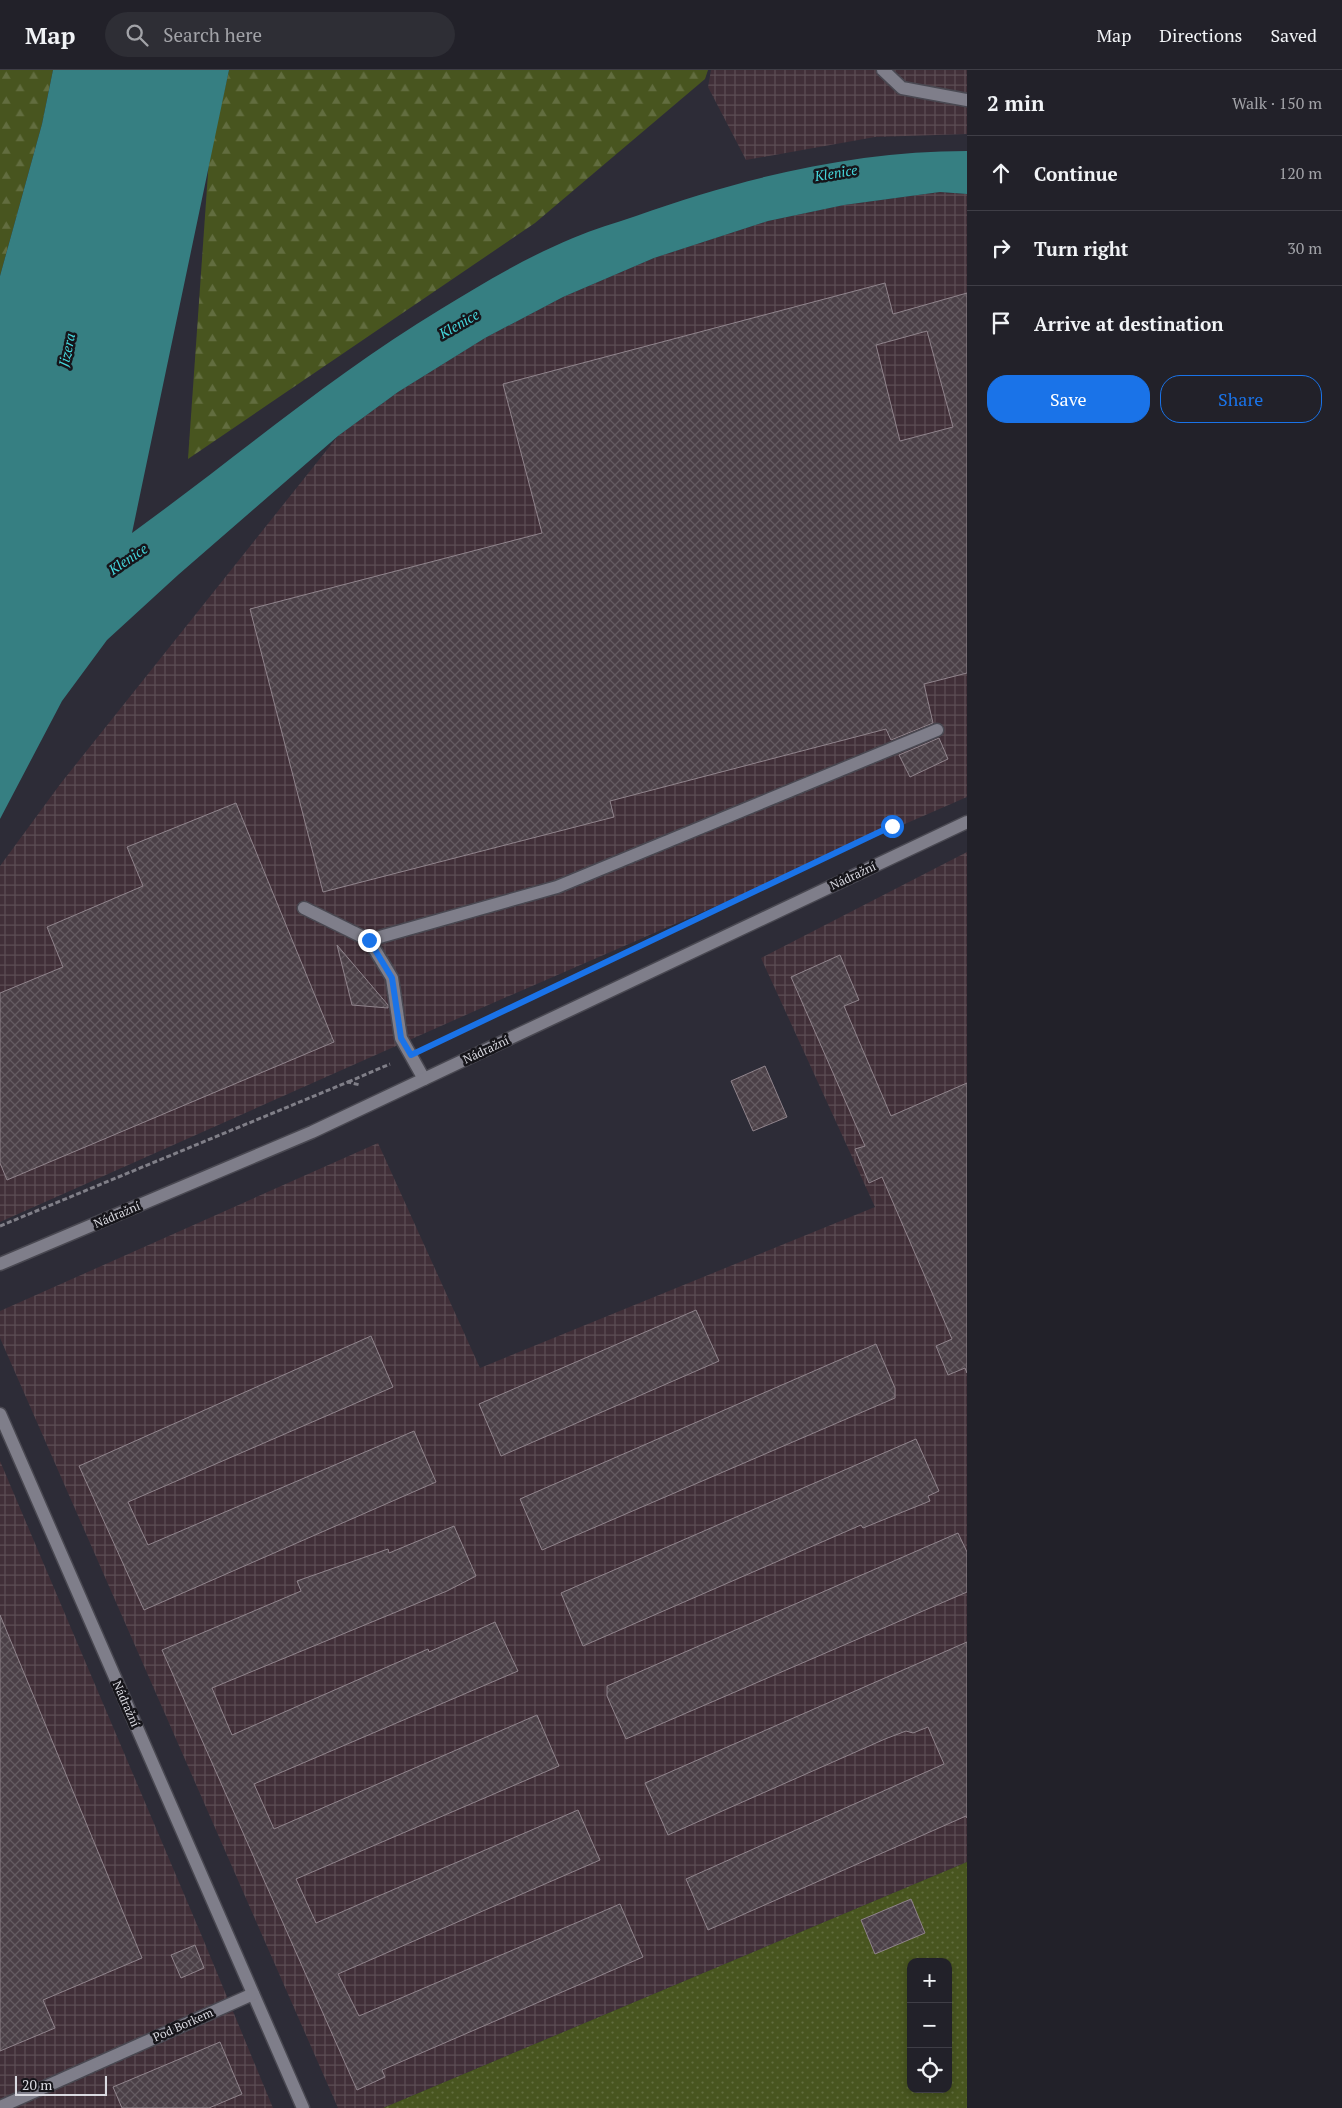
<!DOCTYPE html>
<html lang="en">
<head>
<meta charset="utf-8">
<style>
	body { margin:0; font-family:"PT Serif",serif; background:#2e2e35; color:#f1f3f6 }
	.controls { position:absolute; right:15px; bottom:15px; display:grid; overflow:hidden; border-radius:10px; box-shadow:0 2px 8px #0003 }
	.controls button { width:45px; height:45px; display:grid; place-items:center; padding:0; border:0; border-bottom:1px solid #3f3e46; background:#222129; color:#f1f3f6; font:25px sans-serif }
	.scale { position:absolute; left:15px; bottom:12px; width:92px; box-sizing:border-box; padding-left:5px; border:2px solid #dadae1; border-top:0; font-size:14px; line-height:18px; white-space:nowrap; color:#dadae1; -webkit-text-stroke:4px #16151a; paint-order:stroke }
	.stop { position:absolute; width:15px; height:15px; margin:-11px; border:4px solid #1a73e8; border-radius:50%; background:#fff }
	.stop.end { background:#1a73e8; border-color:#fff; box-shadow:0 1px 5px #0008 }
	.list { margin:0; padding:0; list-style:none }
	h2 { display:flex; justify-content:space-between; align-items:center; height:65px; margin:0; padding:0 20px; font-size:21px }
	h2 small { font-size:16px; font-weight:400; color:#a2a3a8 }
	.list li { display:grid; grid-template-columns:32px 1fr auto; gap:15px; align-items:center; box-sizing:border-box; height:75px; padding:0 20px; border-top:1px solid #3f3e46 }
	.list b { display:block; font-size:19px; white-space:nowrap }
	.list em { font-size:16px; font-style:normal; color:#a2a3a8 }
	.actions { display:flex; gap:10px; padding:15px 20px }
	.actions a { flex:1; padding:11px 0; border:1px solid #1a73e8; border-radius:20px; text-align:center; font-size:18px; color:#1a73e8 }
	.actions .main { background:#1a73e8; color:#fff }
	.icon { flex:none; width:28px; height:28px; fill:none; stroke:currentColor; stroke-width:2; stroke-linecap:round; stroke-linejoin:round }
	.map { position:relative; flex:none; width:967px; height:2038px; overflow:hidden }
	header { display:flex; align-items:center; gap:30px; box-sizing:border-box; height:70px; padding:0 25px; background:#222129; border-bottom:1px solid #3f3e46 }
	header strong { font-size:24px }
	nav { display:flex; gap:28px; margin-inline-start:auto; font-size:18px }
	.search { width:350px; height:45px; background:#2e2e35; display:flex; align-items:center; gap:12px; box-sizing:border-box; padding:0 18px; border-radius:28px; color:#a2a3a8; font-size:19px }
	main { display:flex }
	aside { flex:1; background:#222129 }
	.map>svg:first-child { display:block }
	.industrial { fill:url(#industrial-grid) }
	.grass { fill:url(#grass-dots); fill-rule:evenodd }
	.forest { fill:url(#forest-firs) }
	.water { fill:#367f82 }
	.building { fill:url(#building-cross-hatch); stroke:#90848c; fill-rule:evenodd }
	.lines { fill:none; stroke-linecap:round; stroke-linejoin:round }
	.lane-casing { stroke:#494851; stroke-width:15 }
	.street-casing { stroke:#494851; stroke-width:15 }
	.secondary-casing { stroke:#494851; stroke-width:15 }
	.path { stroke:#807f88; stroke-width:3; stroke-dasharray:5 2.5; stroke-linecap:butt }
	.lane { stroke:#7f7e8a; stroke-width:12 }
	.street { stroke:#7f7e8a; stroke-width:12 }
	.secondary { stroke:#7f7e8a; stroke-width:12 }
	.route { stroke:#1a73e8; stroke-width:6 }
	.labels { text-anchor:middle; stroke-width:5; stroke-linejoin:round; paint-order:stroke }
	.street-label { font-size:12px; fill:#dadae1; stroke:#16151a }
	.water-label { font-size:14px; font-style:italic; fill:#45d7dc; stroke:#16151a }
</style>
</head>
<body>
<header>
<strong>Map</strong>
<div class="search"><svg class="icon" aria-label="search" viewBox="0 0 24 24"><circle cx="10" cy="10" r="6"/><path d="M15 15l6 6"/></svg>Search here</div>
<nav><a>Map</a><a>Directions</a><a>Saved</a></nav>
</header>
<main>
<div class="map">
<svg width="967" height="2038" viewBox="0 0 967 2038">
	<defs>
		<pattern id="industrial-grid" width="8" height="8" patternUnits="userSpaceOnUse" patternTransform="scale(1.25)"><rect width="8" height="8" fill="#412f38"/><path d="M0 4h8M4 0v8" fill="none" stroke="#5c4d54"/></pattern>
		<pattern id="grass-dots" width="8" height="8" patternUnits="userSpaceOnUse" patternTransform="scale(1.25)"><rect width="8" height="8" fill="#48551f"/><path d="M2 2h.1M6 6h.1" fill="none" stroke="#626d3f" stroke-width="1.8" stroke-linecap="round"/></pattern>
		<pattern id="forest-firs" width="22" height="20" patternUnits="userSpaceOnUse" patternTransform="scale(1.25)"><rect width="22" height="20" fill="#48551f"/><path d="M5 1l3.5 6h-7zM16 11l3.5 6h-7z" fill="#626d3f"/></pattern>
		<pattern id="building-cross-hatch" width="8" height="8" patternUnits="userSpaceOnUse" patternTransform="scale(1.25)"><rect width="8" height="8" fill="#4b4047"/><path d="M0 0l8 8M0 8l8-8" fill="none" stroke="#645b61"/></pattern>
	</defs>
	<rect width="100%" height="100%" fill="#2d2c37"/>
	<g class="industrial">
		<polygon points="711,0 967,0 967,64 875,67 746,90 708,17"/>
		<polygon points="940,122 967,124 967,727 486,936 0,1152 0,796 61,713 338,366 398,322 485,268 563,227 654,188 768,151 844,135"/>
		<polygon points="967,782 967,1792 383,2038 338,2038 0,1268 0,1241 378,1073 480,1298 875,1137 761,888"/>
		<polygon points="0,1391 201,1864 273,2038 0,2038"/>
	</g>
	<path class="grass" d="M967 1792V2038H383ZM911 1892H948V2019H911Z"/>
	<g class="forest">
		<polygon points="0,0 53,0 42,54 0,206"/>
		<polygon points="229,0 708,0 705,9 535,153 188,389 209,89"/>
	</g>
	<path class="water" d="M53 0H229L132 463C234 389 333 304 441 239 483 213 527 187 573 168 594 159 615 153 636 146 742 108 854 81 967 81V124L940 122 844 135 768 151 654 188 563 227 485 268 398 322 338 366 178 505 107 570 62 631 0 749V206L42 54Z"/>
	<g class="building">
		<path d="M885 213 893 244 967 223V603L924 614 933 653 891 670 886 659 610 731 614 747 323 822 250 539 542 463 503 314ZM927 261 953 357 900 371 876 275Z"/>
		<polygon points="939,668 948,689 910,707 899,685"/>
		<polygon points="236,733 334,972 7,1110 0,1093 0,923 63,897 47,857 143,816 127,777"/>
		<polygon points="337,875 388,935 388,938 352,935"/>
		<polygon points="840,885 859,930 844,936 891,1046 967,1013 967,1303 965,1298 948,1305 936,1276 952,1269 882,1107 869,1113 855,1079 865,1076 791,907"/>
		<polygon points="765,996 787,1047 753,1061 731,1011"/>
		<polygon points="696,1240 719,1291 501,1386 479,1334"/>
		<polygon points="371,1266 393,1317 128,1432 148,1475 414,1361 436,1412 144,1540 79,1396"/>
		<polygon points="876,1274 895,1318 895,1328 542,1480 520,1429"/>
		<polygon points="916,1369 939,1421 928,1426 930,1431 863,1458 861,1455 583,1576 561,1523"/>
		<polygon points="454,1456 476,1506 447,1521 212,1618 232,1665 428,1579 429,1582 495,1552 518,1601 254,1714 274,1759 537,1645 559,1696 296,1809 316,1853 578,1740 600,1790 338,1904 359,1946 620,1834 643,1887 382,2000 385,2007 357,2020 162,1580 301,1521 297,1511 388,1479 389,1483"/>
		<polygon points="958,1463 967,1482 967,1522 626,1669 607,1626 607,1616"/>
		<polygon points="0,1545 142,1888 43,1930 55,1958 0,1981"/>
		<polygon points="967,1572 967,1748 966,1746 708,1860 686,1809 944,1694 928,1657 913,1663 906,1661 885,1669 668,1765 645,1713"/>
		<polygon points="911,1829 925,1863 875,1884 861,1850"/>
		<polygon points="195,1875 204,1898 181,1908 171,1885"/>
		<polygon points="220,1972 242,2024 209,2038 122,2038 113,2017"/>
	</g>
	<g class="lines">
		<defs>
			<g id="lane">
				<polyline points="883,0 902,18 967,30"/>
				<polyline points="304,838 369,870 557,817 937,660"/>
				<polyline points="369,870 392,908 401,968 424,1009"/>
			</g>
			<g id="street">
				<polyline points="0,1344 303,2038"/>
				<polyline points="0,2037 253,1924"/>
			</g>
			<polyline id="secondary" points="0,1194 312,1062 967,752"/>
		</defs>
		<use href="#lane" class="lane-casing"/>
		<use href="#street" class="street-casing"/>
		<use href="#secondary" class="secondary-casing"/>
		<g class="path">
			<polyline points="430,976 892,756"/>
			<polyline points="348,1012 390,994"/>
			<polyline points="0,1156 348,1012 360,1015"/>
		</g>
		<use href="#lane" class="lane"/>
		<use href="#street" class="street"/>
		<use href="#secondary" class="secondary"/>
	</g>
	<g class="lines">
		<polyline class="route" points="369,870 392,908 401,968 411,985 892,756"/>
	</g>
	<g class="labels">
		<g class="street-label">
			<text transform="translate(853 806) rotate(-25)" y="4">Nádražní</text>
			<text transform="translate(486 980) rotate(-25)" y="4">Nádražní</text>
			<text transform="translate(117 1145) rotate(-23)" y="4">Nádražní</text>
			<text transform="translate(126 1634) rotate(66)" y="4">Nádražní</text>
			<text transform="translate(183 1955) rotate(-24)" y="4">Pod Borkem</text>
		</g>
		<g class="water-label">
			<text transform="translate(836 103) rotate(-9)" y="5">Klenice</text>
			<text transform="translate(459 254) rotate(-30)" y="5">Klenice</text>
			<text transform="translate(67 280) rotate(-78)" y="5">Jizera</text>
			<text transform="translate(128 489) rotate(-34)" y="5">Klenice</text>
		</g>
	</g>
</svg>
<div class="controls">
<button>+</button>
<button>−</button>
<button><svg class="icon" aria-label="locate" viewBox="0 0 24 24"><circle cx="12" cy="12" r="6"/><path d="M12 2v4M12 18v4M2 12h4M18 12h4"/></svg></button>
</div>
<div class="scale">20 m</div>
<div class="stop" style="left:892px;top:756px"></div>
<div class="stop end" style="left:369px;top:870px"></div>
</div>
<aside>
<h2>2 min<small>Walk · 150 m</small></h2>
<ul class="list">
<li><svg class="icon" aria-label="ahead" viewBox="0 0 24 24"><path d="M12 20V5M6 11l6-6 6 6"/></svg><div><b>Continue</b></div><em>120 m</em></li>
<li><svg class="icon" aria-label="right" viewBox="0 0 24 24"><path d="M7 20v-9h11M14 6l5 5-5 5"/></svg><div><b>Turn right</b></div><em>30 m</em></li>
<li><svg class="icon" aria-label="arrive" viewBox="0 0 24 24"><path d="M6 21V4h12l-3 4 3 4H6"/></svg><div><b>Arrive at destination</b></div></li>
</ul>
<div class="actions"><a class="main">Save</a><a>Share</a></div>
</aside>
</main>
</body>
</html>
